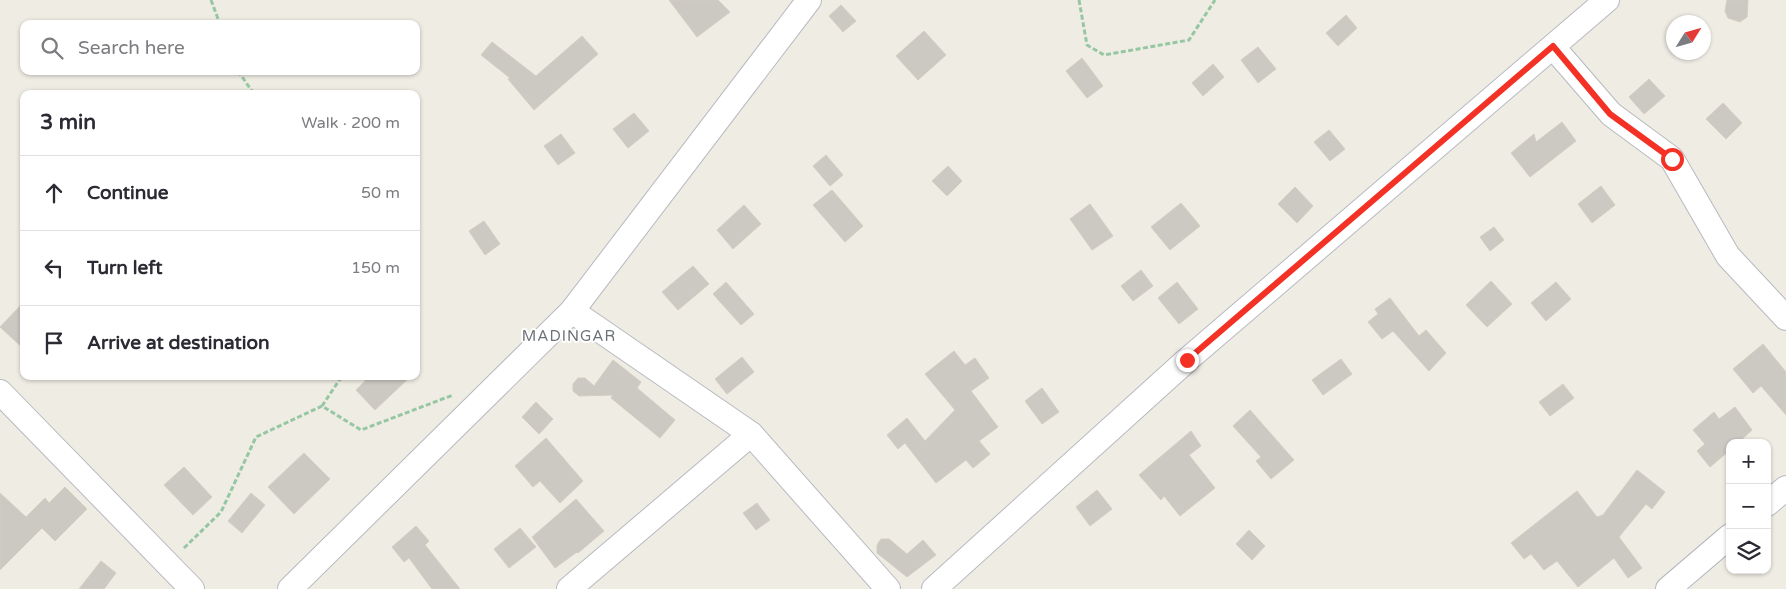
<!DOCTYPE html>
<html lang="en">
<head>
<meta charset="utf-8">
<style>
	body { margin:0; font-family:"Varela Round",sans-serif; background:#f2f2f3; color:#2b2b33 }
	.controls { position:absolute; right:15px; bottom:15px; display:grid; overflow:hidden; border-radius:10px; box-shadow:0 1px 4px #0004 }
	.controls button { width:45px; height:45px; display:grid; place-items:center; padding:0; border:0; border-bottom:1px solid #e1e1e2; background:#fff; color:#2b2b33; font:25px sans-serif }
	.compass { position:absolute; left:1666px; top:15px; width:45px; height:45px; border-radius:50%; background:#fff; box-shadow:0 1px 4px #0004; rotate:53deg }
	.stop { position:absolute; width:15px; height:15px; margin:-11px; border:4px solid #f33125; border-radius:50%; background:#fff }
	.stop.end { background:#f33125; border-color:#fff; box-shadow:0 1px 5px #0008 }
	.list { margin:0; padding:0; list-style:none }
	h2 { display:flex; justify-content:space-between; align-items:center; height:65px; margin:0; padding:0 20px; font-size:21px }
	h2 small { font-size:16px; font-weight:400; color:#7c7c81 }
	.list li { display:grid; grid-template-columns:32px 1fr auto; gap:15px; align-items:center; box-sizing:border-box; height:75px; padding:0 20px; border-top:1px solid #e1e1e2 }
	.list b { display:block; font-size:19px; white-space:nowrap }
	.list em { font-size:16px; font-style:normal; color:#7c7c81 }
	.icon { flex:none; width:28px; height:28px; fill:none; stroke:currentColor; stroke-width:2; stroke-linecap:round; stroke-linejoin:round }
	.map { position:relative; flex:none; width:1786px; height:589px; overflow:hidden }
	.search { position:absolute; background:#fff; box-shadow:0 1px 4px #0004; left:20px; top:20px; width:400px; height:55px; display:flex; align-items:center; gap:12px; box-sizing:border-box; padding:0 18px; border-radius:10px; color:#7c7c81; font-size:19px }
	.panel { position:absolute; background:#fff; box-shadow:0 1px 4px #0004; left:20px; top:90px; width:400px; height:290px; border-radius:10px }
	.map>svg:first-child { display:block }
	.building { fill:#ccc9c3; stroke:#d4cec1 }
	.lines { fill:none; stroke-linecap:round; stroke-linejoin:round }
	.street-casing { stroke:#b6babf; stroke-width:26 }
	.path { stroke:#96c7a3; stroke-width:3; stroke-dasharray:5 2.5; stroke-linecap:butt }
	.street { stroke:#fff; stroke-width:24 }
	.route { stroke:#f33125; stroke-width:6 }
	.labels { text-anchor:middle; stroke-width:4; stroke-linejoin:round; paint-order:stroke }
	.neighbourhood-label { font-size:15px; letter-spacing:1px; fill:#6c7277; stroke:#fff }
</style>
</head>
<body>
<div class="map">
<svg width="1786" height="589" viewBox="0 0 1786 589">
	<rect width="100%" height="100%" fill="#efece4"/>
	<g class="building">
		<polygon points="669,0 718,0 730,12 697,37"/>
		<polygon points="1727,0 1748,0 1747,17 1740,22 1728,18 1725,11"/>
		<polygon points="841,5 856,21 843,32 829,16"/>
		<polygon points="1346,15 1357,28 1338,46 1326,33"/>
		<polygon points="924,31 946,55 918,80 896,56"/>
		<polygon points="582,36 598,54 534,110 508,79 510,78 481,55 492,42 536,76"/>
		<polygon points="1258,47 1276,69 1258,83 1241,60"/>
		<polygon points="1082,58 1103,86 1087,98 1066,71"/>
		<polygon points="1213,64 1224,77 1203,96 1192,83"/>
		<polygon points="1649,79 1665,96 1644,114 1629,97"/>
		<polygon points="1723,103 1742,123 1726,139 1706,119"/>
		<polygon points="634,113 649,131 628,148 613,129"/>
		<polygon points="1562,122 1576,141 1530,177 1511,153 1534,134 1536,142"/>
		<polygon points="1329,130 1345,149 1330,161 1314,142"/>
		<polygon points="561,134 575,153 558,165 544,146"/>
		<polygon points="826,155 843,175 830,186 813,166"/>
		<polygon points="948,166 962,181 947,196 932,181"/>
		<polygon points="1601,186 1615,205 1592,223 1578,204"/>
		<polygon points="1295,187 1313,206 1297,223 1278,204"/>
		<polygon points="832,190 863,226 845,242 813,205"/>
		<polygon points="1181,203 1200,226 1170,250 1151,227"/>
		<polygon points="1090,204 1113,236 1092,250 1070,219"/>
		<polygon points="744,205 761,224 733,249 717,230"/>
		<polygon points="484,221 500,244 485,255 469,231"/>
		<polygon points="1494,227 1504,240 1490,251 1480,237"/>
		<polygon points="693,266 709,284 678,310 662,292"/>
		<polygon points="1141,270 1153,286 1133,301 1121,286"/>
		<polygon points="1491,281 1512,304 1487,327 1466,305"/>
		<polygon points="726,282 754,314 741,325 713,294"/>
		<polygon points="1177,282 1198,309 1179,324 1158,298"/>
		<polygon points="1556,282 1571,299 1546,321 1531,303"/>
		<polygon points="1390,298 1419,336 1426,330 1446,353 1429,371 1393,331 1382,339 1368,322 1378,314 1375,309"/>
		<polygon points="24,302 24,349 0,327"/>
		<polygon points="1763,344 1786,372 1786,415 1761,386 1753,393 1733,369"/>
		<polygon points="954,351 965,365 975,358 989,378 971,391 998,427 979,441 990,454 973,468 966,460 936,483 905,443 898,449 887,435 907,418 925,441 955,410 925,374"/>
		<polygon points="742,357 754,372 727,394 715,379"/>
		<polygon points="1341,359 1352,374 1323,395 1312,380"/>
		<polygon points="613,360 641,382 637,388 675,420 660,438 611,398 613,395 579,396 573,391 573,384 578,378 585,378 594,386"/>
		<polygon points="370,376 411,376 375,410 356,390"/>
		<polygon points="1563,384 1574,398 1550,416 1539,402"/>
		<polygon points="1042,388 1059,412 1042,424 1025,401"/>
		<polygon points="536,402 553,419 539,434 522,417"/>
		<polygon points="1735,407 1752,430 1738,443 1730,443 1730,450 1710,467 1697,451 1705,444 1693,430 1714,412 1719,419"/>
		<polygon points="1250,410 1294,460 1271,479 1256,461 1261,457 1233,426"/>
		<polygon points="1191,431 1201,446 1189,455 1215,488 1180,516 1164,496 1161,500 1139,475"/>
		<polygon points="546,438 583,481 560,503 540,481 533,487 515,466"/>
		<polygon points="304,453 330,479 294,514 268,487"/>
		<polygon points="184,467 212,497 193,515 164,485"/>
		<polygon points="1637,470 1665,492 1652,509 1646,504 1619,537 1642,568 1628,578 1614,558 1578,587 1557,561 1544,570 1531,554 1524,559 1511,543 1577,491 1597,517 1603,515"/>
		<polygon points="65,487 87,509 55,541 42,528 0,570 0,493 26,517 45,498 49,503"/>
		<polygon points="1097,490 1112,509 1090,526 1076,507"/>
		<polygon points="251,493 265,505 242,533 228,521"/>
		<polygon points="576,499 604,531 578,553 577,552 555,568 532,537"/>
		<polygon points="757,503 770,520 756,530 743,513"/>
		<polygon points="416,526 429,541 425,545 460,589 432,589 409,558 404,562 392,547"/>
		<polygon points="520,528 536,547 509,568 494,549"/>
		<polygon points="1249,530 1265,546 1252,560 1236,544"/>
		<polygon points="881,539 889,539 907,554 923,540 936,555 907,577 877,553 877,545"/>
		<polygon points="101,561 116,573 104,589 79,589"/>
	</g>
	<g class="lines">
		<defs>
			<g id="street">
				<polyline points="1553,47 1611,114 1672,159 1728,256 1786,318"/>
				<polyline points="572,311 751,434 888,589"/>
				<polyline points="0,392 192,589"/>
				<polyline points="1767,504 1786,488"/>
				<polyline points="290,589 572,311 809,0"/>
				<polyline points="569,589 751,434"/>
				<polyline points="934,589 1187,360 1607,0"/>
				<polyline points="1668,589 1730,536"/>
			</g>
		</defs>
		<use href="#street" class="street-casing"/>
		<g class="path">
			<polyline points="211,0 220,24"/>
			<polyline points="1079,0 1087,45 1104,55 1189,40 1215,0"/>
			<polyline points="238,71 254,94"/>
			<polyline points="416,239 417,239"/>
			<polyline points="322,406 342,376"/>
			<polyline points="184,548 221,512 256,437 322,406 361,430 453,395"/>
		</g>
		<use href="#street" class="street"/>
	</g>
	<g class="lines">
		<polyline class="route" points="1187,360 1553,46 1610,114 1672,159"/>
	</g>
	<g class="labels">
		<g class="neighbourhood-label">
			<text x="569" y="341">MADINGAR</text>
		</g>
	</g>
</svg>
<div class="controls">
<button>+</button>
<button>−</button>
<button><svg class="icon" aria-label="layers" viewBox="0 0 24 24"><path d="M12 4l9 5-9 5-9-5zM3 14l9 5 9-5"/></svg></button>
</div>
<svg class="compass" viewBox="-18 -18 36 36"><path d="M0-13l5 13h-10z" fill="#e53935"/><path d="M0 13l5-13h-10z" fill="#7c7c81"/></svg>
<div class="stop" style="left:1672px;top:159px"></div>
<div class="stop end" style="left:1187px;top:360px"></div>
<div class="search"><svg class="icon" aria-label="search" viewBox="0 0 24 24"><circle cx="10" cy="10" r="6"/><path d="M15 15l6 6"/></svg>Search here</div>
<section class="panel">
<h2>3 min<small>Walk · 200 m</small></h2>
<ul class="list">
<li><svg class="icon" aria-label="ahead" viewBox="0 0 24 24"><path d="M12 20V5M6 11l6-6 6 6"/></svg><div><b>Continue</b></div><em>50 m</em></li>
<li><svg class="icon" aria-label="left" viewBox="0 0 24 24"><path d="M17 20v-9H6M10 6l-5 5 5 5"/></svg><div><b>Turn left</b></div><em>150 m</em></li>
<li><svg class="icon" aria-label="arrive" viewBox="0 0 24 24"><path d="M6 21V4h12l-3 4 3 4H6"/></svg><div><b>Arrive at destination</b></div></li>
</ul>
</section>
</div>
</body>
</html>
